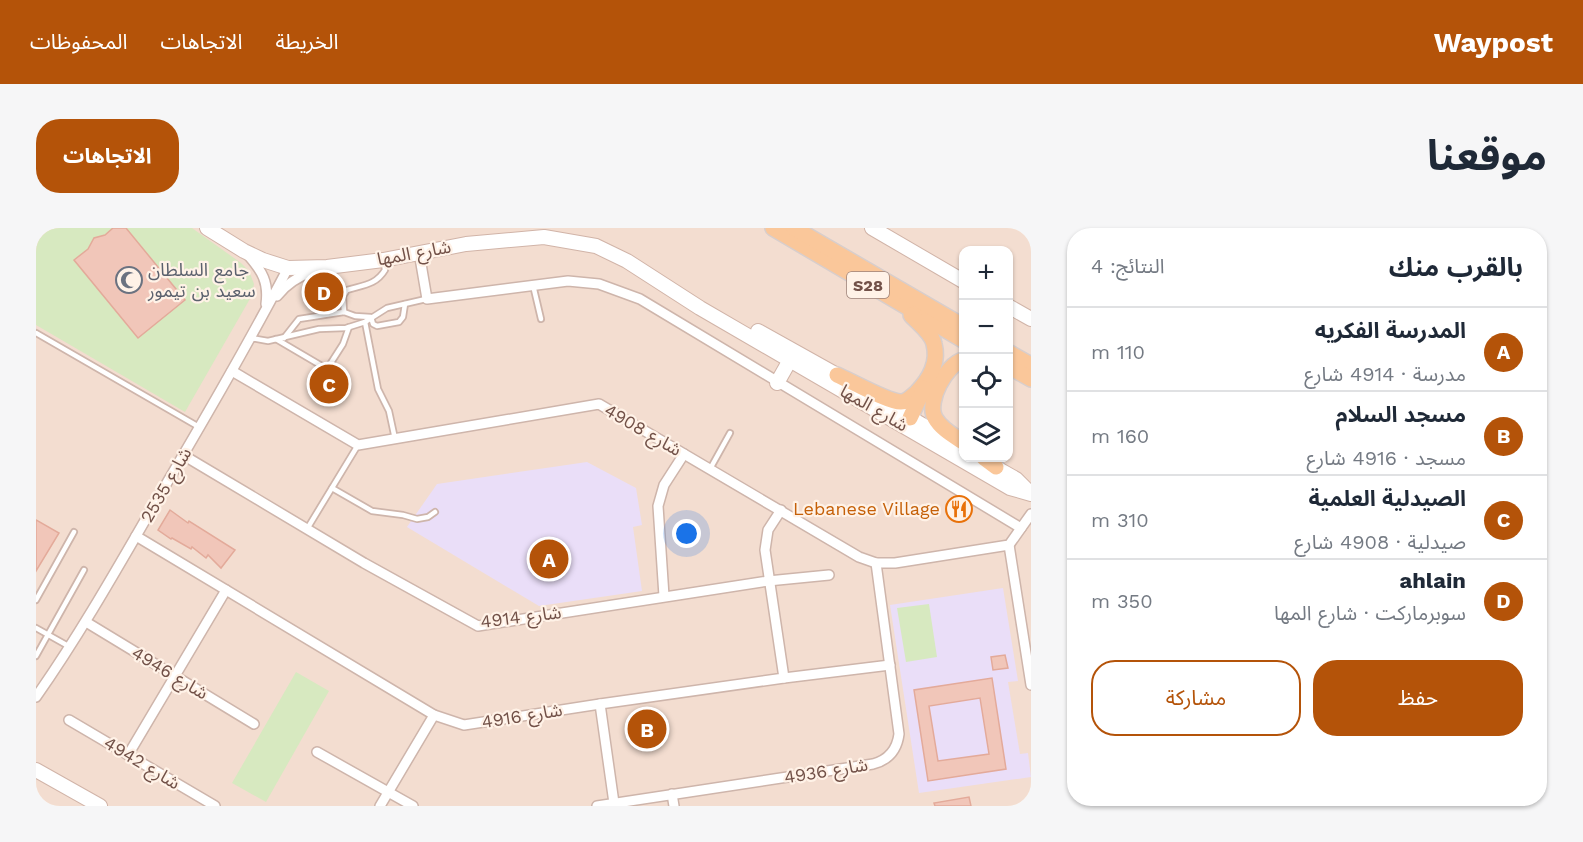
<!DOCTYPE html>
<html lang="ar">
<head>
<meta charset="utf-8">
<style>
	body { margin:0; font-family:"Work Sans","Noto Sans Arabic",sans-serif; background:#f6f6f7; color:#1f2937; direction:rtl }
	.controls { position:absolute; right:18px; top:18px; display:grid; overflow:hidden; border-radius:12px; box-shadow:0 2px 4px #0004 }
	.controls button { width:54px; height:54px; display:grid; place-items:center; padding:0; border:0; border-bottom:2px solid #e0e1e3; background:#fff; color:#1f2937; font:30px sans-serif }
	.you { position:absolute; left:651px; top:306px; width:21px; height:21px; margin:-15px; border:4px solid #fff; border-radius:50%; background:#1a73e8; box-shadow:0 0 0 9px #1a73e833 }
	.badge { display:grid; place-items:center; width:39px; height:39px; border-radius:50%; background:#b45309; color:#fff; font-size:20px; font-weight:700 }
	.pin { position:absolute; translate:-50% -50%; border:3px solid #fff; box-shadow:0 2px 6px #0006 }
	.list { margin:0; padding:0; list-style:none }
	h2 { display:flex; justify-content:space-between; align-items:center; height:78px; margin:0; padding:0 24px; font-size:26px }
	h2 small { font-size:20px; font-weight:400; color:#747a83 }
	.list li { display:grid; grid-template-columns:39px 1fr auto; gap:18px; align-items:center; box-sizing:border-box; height:84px; padding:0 24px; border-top:2px solid #e0e1e3 }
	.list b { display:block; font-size:22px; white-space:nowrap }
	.list p { margin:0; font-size:20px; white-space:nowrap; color:#747a83 }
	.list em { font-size:20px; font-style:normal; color:#747a83 }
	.actions { display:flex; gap:12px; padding:18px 24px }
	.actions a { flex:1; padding:14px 0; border:2px solid #b45309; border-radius:24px; text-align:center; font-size:21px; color:#b45309 }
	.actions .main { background:#b45309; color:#fff }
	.icon { flex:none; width:33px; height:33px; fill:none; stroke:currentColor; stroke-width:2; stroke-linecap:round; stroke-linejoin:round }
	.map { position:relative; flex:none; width:995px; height:578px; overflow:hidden; direction:ltr; border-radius:24px }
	header { display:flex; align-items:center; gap:36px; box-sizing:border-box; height:84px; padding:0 30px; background:#b45309; color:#fff }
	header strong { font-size:28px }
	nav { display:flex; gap:33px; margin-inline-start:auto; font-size:21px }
	.intro { display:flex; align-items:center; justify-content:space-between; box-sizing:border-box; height:144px; padding:0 36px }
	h1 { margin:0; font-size:42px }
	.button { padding:15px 27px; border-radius:24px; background:#b45309; color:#fff; font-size:21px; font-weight:700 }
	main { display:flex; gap:36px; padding:0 36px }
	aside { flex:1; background:#fff; border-radius:24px; box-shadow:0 2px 4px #0004 }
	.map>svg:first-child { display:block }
	.residential { fill:#f3ddd0; fill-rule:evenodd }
	.education { fill:#eadef8 }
	.green { fill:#d7e9c0 }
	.building { fill:#f1c6b9; stroke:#e3aa9a; stroke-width:1.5; fill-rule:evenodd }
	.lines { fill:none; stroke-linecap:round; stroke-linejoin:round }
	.lane-casing { stroke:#ceb5ab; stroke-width:8 }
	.street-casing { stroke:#ceb5ab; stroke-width:12 }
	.secondary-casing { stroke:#d1b4a8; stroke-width:16 }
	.primary-casing { stroke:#d8cecc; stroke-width:18 }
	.lane { stroke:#fff; stroke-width:4.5 }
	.street { stroke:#fff; stroke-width:9 }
	.secondary { stroke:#fff; stroke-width:14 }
	.primary { stroke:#fac79a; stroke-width:15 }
	.labels { text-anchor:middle; stroke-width:4.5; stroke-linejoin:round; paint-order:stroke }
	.shield { fill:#fff2e7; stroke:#9c8178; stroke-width:1.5 }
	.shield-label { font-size:16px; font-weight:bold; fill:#725148 }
	.street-label { font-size:18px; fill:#725148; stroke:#fff2e7 }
	.worship-label { font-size:18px; fill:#5b616d; stroke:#fff2e7; text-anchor:start }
	.food-label { font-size:18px; fill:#c56008; stroke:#fff2e7; text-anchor:end }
</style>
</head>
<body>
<header>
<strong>Waypost</strong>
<nav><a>الخريطة</a><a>الاتجاهات</a><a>المحفوظات</a></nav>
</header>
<div class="intro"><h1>موقعنا</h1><a class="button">الاتجاهات</a></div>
<main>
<aside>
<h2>بالقرب منك<small>النتائج: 4</small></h2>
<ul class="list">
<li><span class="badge">A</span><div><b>المدرسة الفكريه</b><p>مدرسة · 4914 شارع</p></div><em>110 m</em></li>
<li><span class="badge">B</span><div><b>مسجد السلام</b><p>مسجد · 4916 شارع</p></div><em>160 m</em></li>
<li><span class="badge">C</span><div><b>الصيدلية العلمية</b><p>صيدلية · 4908 شارع</p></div><em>310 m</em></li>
<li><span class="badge">D</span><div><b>ahlain</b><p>سوبرماركت · شارع المها</p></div><em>350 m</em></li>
</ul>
<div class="actions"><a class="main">حفظ</a><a>مشاركة</a></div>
</aside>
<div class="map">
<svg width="995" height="578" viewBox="0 0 995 578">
	<rect width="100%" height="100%" fill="#fcede1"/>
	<path class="residential" d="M0 0H995V578H0ZM927 22H972V230H927Z"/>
	<g class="education">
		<polygon points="551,234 600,260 606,297 597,299 606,363 503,378 371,299 401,256"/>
		<polygon points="967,360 982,453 972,454 984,526 992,525 995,549 883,565 854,377"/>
	</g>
	<g class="green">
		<polygon points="0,0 156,0 205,35 213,43 218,56 215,69 149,184 0,97"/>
		<polygon points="893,376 901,429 870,434 861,380"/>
		<polygon points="260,444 293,463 230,574 196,555"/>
	</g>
	<g class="building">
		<polygon points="77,0 90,0 149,72 102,110 38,32 52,21 58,10 69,7"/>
		<polygon points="134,282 152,295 153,293 199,322 185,340 172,327 170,330 156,319 155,321 136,310 135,311 122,302"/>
		<polygon points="0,292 23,305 0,343"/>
		<polygon points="969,427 972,440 957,442 955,429"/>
		<path d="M956 450 970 541 892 553 878 462ZM944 470 953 526 902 533 893 478Z"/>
		<polygon points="933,569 935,578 899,578 898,575"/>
	</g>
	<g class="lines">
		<defs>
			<g id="lane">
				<polyline points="497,57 505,91"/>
				<path d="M308 84 307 68 311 62C327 57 340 57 349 42L348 35"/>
				<polyline points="329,94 342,161 353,183 359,211"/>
				<polyline points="0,105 163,199"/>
				<polyline points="215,110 232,113 283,101 310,100 329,94 351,80 390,71"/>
				<polyline points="248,110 263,91 308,84 319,88 335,89 337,96 341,98 363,94 367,89 369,76"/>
				<polyline points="240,111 291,141 307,116 313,99"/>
				<polyline points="674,241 694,205"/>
				<polyline points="296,260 336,283 367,287 381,291 392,289 399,284"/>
				<polyline points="271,301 322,217"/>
				<polyline points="0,372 38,304"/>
				<polyline points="0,400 34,419"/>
				<polyline points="0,428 48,342"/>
			</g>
			<g id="street">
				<polyline points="383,24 391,71 532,53 563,56 604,71 985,300"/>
				<path d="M212 27C226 43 233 54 230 76"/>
				<path d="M241 68C251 55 263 48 278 43"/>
				<polyline points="196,143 322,217 563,176 823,329 840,335 859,335 973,317 995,286"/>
				<polyline points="147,227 328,335 442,398 732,353 793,347"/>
				<polyline points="100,308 398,487 428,497 564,476 748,450 729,322 732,302 745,282"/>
				<polyline points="973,317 995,457"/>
				<polyline points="628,368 622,278 628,257 648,226"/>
				<polyline points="50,394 218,496"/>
				<polyline points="748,450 854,437"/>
				<path d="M0 469C42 409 78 346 115 282 162 202 209 122 252 40"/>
				<polyline points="564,476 578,575"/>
				<polyline points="33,492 179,578"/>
				<polyline points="281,524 377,578"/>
				<polyline points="92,527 190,362"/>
				<polyline points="636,566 638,578"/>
				<polyline points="344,578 398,487"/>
				<path d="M561 578 837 536C852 532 861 522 863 506L840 335"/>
			</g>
			<g id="secondary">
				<polyline points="171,0 208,23 227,32 252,40 291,39 347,32 430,16 508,9 560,18 591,33 664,80 974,260 995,266"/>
				<polyline points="836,0 927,53"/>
				<polyline points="972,78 995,91"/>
				<polyline points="722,103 810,152"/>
				<polyline points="741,155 754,132"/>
				<polyline points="842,171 919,216"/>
				<polyline points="950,234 980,251 993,264"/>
				<polyline points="0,542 64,578"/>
			</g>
			<g id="primary">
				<polyline points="737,0 927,112"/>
				<polyline points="758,0 927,98"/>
				<polyline points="972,124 995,137"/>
				<path d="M927 132C910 137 890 173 899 190 905 201 918 208 927 214"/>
				<polyline points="972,138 995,151"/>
				<path d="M801 147C815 153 852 174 865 174 871 174 875 169 880 165 893 152 903 135 898 116 896 105 882 95 875 87"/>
				<polyline points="874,190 888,160"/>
				<polyline points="948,230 960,239"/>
			</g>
		</defs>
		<use href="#lane" class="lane-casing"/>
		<use href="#street" class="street-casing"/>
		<use href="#secondary" class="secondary-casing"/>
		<use href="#primary" class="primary-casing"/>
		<use href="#lane" class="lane"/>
		<use href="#street" class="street"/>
		<use href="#secondary" class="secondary"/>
		<use href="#primary" class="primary"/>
	</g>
	<defs>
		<symbol id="mosque-ring" viewBox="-11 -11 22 22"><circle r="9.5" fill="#fff2e7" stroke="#6b7280" stroke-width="1.5"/><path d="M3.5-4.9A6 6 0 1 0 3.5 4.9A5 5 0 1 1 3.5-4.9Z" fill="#6b7280"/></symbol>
		<symbol id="restaurant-ring" viewBox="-11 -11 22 22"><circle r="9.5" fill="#fff2e7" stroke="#e8710a" stroke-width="1.5"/><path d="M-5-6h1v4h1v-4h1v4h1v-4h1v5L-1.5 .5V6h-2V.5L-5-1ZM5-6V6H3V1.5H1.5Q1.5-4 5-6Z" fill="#e8710a"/></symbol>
	</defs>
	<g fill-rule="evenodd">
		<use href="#mosque-ring" x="78" y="37" width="30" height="30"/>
		<use href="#restaurant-ring" x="908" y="266" width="30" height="30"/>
	</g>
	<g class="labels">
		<rect class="shield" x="811" y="44" width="42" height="26" rx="4.5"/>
		<g class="shield-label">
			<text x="832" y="63">S28</text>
		</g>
		<g class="street-label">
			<text transform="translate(378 25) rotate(-10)" y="6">شارع المها</text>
			<text transform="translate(838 180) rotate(30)" y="6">شارع المها</text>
			<text transform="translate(607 202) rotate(30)" y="6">4908 شارع</text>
			<text transform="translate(130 257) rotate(-60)" y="6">2535 شارع</text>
			<text transform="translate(485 389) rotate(-7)" y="6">4914 شارع</text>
			<text transform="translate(134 445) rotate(31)" y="6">4946 شارع</text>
			<text transform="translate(486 488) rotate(-9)" y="6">4916 شارع</text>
			<text transform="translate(106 535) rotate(31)" y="6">4942 شارع</text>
			<text transform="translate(790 543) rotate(-9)" y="6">4936 شارع</text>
		</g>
		<g class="worship-label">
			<text x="112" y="48">جامع السلطان<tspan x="112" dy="21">سعيد بن تيمور</tspan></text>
		</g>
		<g class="food-label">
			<text x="904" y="287">Lebanese Village</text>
		</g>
	</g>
</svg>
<div class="controls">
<button>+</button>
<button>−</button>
<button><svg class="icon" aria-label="locate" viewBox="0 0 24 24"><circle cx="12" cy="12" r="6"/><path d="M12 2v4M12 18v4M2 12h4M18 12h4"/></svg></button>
<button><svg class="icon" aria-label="layers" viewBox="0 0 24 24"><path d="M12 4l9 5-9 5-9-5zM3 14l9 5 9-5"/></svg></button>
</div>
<div class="you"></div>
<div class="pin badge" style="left:513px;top:331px">A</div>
<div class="pin badge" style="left:611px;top:501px">B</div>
<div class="pin badge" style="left:293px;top:156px">C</div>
<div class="pin badge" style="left:288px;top:64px">D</div>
</div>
</main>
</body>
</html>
